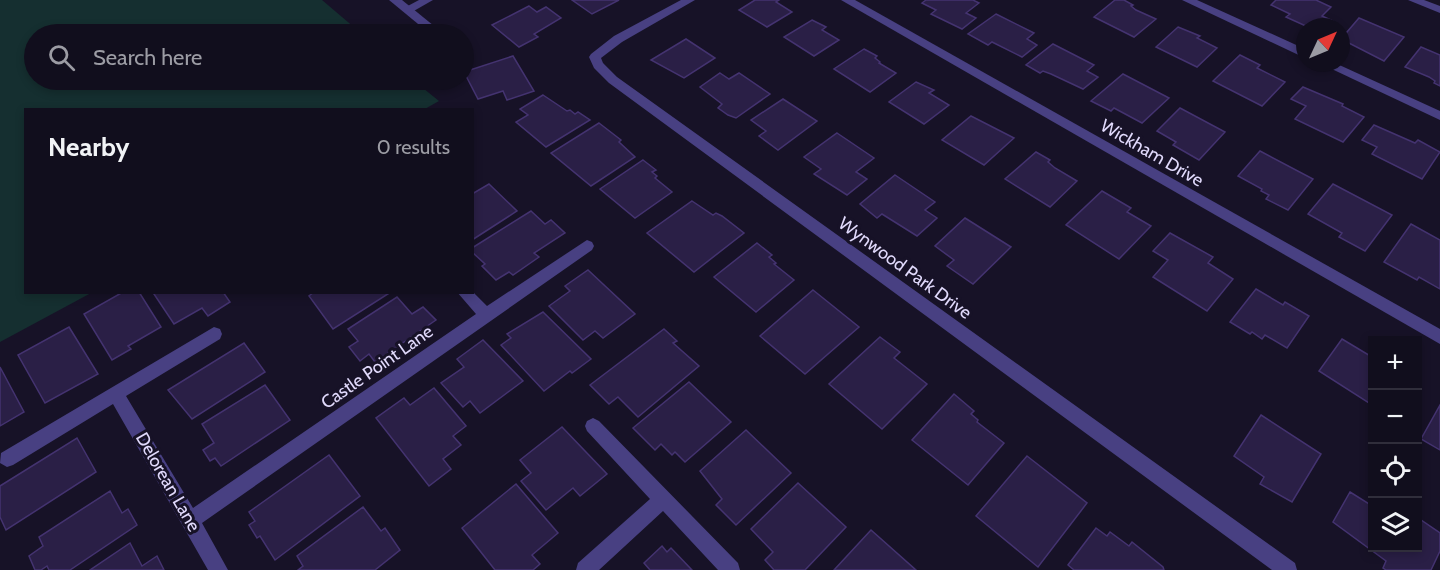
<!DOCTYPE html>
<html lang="en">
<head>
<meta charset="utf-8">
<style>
	body { margin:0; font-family:Cabin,sans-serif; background:#1e1c2a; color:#f1f3f6 }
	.controls { position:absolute; right:18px; bottom:18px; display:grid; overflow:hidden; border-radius:0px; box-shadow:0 3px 9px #0003 }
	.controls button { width:54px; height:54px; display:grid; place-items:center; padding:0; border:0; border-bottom:2px solid #302e3b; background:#110e1d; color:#f1f3f6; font:30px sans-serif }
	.compass { position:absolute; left:1296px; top:18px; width:54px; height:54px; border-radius:50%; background:#110e1d; box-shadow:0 3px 9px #0003; rotate:46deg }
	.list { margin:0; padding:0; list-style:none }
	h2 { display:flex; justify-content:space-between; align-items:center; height:78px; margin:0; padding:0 24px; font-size:26px }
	h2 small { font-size:20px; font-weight:400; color:#9c9ca4 }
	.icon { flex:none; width:33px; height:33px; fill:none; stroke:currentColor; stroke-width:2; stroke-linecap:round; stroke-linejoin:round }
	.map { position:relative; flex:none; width:1440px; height:570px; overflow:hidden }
	.search { position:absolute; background:#110e1d; box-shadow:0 3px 9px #0003; left:24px; top:24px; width:450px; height:66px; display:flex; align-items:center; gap:15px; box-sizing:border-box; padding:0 21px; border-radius:33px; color:#9c9ca4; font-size:22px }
	.panel { position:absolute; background:#110e1d; box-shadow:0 3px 9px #0003; left:24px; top:108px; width:450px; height:186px; border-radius:0px }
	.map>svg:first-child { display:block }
	.green { fill:#152f30 }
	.building { fill:#2a1f46; stroke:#443370; stroke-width:1.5 }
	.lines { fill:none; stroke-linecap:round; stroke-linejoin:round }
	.lane { fill:#484082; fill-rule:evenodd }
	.street { fill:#484082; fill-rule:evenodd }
	.labels { text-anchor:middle; stroke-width:6; stroke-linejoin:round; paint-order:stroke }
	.street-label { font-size:18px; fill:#e1dafc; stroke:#171227 }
</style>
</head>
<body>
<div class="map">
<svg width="1440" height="570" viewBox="0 0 1440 570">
	<rect width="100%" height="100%" fill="#171227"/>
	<polygon class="green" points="0,0 322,0 362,34 34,34 34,80 413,80 439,101 423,110 26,110 26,292 91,293 0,342"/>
	<g class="building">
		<polygon points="572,0 619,0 592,14"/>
		<polygon points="755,0 779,0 776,2 792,12 767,27 739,10"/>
		<polygon points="926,0 973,0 979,3 966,13 976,18 962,29 931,14 936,10 922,3"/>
		<polygon points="1115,0 1124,0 1133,5 1131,6 1136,10 1156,19 1134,37 1094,17"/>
		<polygon points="1276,0 1316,0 1331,7 1322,16 1333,21 1327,27 1308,27 1286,17 1290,14 1271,5"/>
		<polygon points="529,6 537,12 546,7 561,18 534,34 538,37 519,47 492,25"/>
		<polygon points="996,14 1034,33 1027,39 1037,45 1022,57 992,42 988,45 968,34"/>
		<polygon points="1359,18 1404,37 1384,61 1341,39"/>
		<polygon points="812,20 826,27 822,30 839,40 814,56 784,37"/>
		<polygon points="1178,27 1200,36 1197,38 1217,48 1197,67 1156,47"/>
		<polygon points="686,39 715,58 684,78 651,60"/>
		<polygon points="1053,44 1094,65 1087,71 1098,77 1083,89 1051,74 1043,71 1040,73 1026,65"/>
		<polygon points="1421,47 1440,55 1440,86 1434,83 1435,81 1429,77 1405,67"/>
		<polygon points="864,49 877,56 875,58 880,62 879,63 896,73 870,92 834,69"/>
		<polygon points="1240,55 1260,65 1257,68 1285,82 1262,106 1213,81"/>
		<polygon points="513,56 534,91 507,100 503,91 478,99 464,72"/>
		<polygon points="720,73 729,79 739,73 770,94 736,118 728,115 718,108 722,104 700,87"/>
		<polygon points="1123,74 1169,98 1142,123 1114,108 1111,111 1091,101"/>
		<polygon points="916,82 934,90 929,93 949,105 924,124 889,102"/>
		<polygon points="1303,87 1343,104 1342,106 1364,117 1343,142 1295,119 1306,106 1291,99"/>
		<polygon points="543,95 567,111 570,110 575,114 578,112 590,120 546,147 516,122 528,115 520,109"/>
		<polygon points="783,99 817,121 778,150 759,136 766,131 751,120"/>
		<polygon points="1180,108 1225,132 1199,160 1173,145 1176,142 1157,131"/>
		<polygon points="971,116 1014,138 984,165 942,140"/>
		<polygon points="599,123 621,140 619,142 635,157 591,186 551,153"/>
		<polygon points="1374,125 1415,143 1418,140 1440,152 1422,179 1372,154 1377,147 1362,140"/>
		<polygon points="837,133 874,158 856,172 867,179 847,195 814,174 821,169 804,157"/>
		<polygon points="1260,151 1313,179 1288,210 1266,199 1269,195 1261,191 1262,189 1238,176"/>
		<polygon points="1036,152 1050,160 1048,162 1055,168 1077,181 1050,207 1005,179"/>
		<polygon points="643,160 656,170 652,172 657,176 655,178 672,192 635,218 600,189"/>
		<polygon points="895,175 935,202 925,210 937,218 917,236 882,214 877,218 860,204"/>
		<polygon points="489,184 517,211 472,240 472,194"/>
		<polygon points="1333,184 1392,215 1365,251 1339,237 1342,233 1308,214"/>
		<polygon points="1102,191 1131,208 1127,212 1151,226 1119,259 1066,225"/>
		<polygon points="692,201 713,215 716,213 722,216 744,233 694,272 647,233"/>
		<polygon points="531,211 545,224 551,220 565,233 534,253 539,257 513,275 509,272 496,280 482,266 485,264 472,252 472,248"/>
		<polygon points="965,218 1011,247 973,284 947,266 954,260 935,246"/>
		<polygon points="1411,224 1440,240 1440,289 1419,277 1417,280 1384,262"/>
		<polygon points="1170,233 1213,257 1208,263 1233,279 1207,311 1153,277 1168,260 1153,251"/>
		<polygon points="757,243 772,255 769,257 776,263 774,264 794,280 756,312 714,277"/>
		<polygon points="588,270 635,314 603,338 595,331 583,340 549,306 570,291 565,286"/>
		<polygon points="1256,289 1283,305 1285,302 1309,316 1287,348 1265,335 1262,339 1252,332 1250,334 1230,322"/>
		<polygon points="813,290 859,327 805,374 760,336"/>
		<polygon points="123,292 139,292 161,327 128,346 131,349 112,360 84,314"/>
		<polygon points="156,292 223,292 230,302 208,316 202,308 174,324 154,294"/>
		<polygon points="314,292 391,292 333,329 309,296"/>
		<polygon points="397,297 412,314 423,307 436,320 375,362 369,354 360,361 349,347 358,341 348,329"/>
		<polygon points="543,312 591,359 572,373 570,371 544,391 501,345 511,338 507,334"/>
		<polygon points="69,327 98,374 45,403 18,355"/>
		<polygon points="664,329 677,341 673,343 699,366 638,417 618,397 609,404 590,385"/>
		<polygon points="880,337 900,352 894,358 927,384 882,429 829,384"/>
		<polygon points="1342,339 1372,357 1372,405 1319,371"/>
		<polygon points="483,340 523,381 480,413 470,401 463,407 441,383 464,367 457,359"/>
		<polygon points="244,343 265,372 192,419 168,390"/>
		<polygon points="0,367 24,412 0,426"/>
		<polygon points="689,382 731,422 685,462 675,452 672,455 661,444 655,450 633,428"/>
		<polygon points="265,385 290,420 221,466 215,458 210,461 203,450 214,443 202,424"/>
		<polygon points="434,388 466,426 453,436 461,445 443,459 451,469 429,486 376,418 404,398 410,405"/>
		<polygon points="954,394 974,411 971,414 978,420 977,422 1004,443 968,485 912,440"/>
		<polygon points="1440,405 1440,450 1421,439"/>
		<polygon points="1261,415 1321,454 1292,502 1260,484 1264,477 1234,456"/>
		<polygon points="562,427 607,474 580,496 573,488 546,510 521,481 531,473 520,460"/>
		<polygon points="746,430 791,473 736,525 716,505 722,499 700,471"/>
		<polygon points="77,438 96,472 6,530 0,517 0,486"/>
		<polygon points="329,455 360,496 275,560 260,536 257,538 249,525 255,521 249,512"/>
		<polygon points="1027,456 1087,503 1038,567 976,516"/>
		<polygon points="798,483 846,527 805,570 774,570 765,560 773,552 751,529"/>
		<polygon points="516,484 558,533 532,555 540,564 533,570 495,570 462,528"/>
		<polygon points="110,491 122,513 128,509 137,525 70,570 49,570 47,566 41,570 35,570 29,556 43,546 39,537"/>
		<polygon points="1350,492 1369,504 1372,498 1372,548 1418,548 1418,518 1440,533 1440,551 1431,570 1386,570 1383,568 1386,561 1333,522"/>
		<polygon points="363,507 381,531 385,528 400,550 375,570 298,570 303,566 297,556"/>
		<polygon points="1096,528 1107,536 1110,532 1129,546 1132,542 1163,567 1164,570 1074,570 1068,565"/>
		<polygon points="871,530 916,570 834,570"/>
		<polygon points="130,543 142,566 157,556 164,570 90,570"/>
		<polygon points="662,546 667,552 671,548 692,570 650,570 644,563"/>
	</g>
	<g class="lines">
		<polygon class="lane" points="419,0 433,0 412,12 404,12 404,8"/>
		<g class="street">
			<polygon points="389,0 402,0 439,30 437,33 429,33"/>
			<polygon points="681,0 695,0 622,42 601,58 603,63 617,77 1295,563 1297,570 1272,570 609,83 594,68 589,57 591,54 614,36"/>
			<polygon points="841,0 855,0 1440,329 1440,344"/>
			<polygon points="1182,0 1197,0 1305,49 1305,58"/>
			<polygon points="1408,0 1424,0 1440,6 1440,13"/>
			<polygon points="1319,63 1335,63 1440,111 1440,120"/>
			<polygon points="587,240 592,242 594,246 592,250 202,523 228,570 208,570 113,404 13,465 7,467 0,463 1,453 214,327 220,329 222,334 220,339 126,396 193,508 476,314 457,292 472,291 487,306"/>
			<polygon points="593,418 599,421 738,563 740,570 718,570 663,511 599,570 576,570 578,563 650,499 587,431 585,426 587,421"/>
		</g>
	</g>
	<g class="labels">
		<g class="street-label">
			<text transform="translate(1152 153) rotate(30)" y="6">Wickham Drive</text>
			<text transform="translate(905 268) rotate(36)" y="6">Wynwood Park Drive</text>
			<text transform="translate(377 367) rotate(-35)" y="6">Castle Point Lane</text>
			<text transform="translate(168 482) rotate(60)" y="6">Delorean Lane</text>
		</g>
	</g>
</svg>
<div class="controls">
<button>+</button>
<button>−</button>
<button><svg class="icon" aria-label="locate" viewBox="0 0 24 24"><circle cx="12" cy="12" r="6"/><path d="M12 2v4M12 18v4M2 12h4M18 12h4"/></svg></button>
<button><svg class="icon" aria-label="layers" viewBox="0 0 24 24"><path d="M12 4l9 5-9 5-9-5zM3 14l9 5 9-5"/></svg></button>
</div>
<svg class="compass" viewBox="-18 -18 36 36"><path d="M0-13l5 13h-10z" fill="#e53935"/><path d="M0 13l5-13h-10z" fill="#9c9ca4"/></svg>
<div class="search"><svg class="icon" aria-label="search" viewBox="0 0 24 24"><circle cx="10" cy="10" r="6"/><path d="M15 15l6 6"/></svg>Search here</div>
<section class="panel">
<h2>Nearby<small>0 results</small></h2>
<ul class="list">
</ul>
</section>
</div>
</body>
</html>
